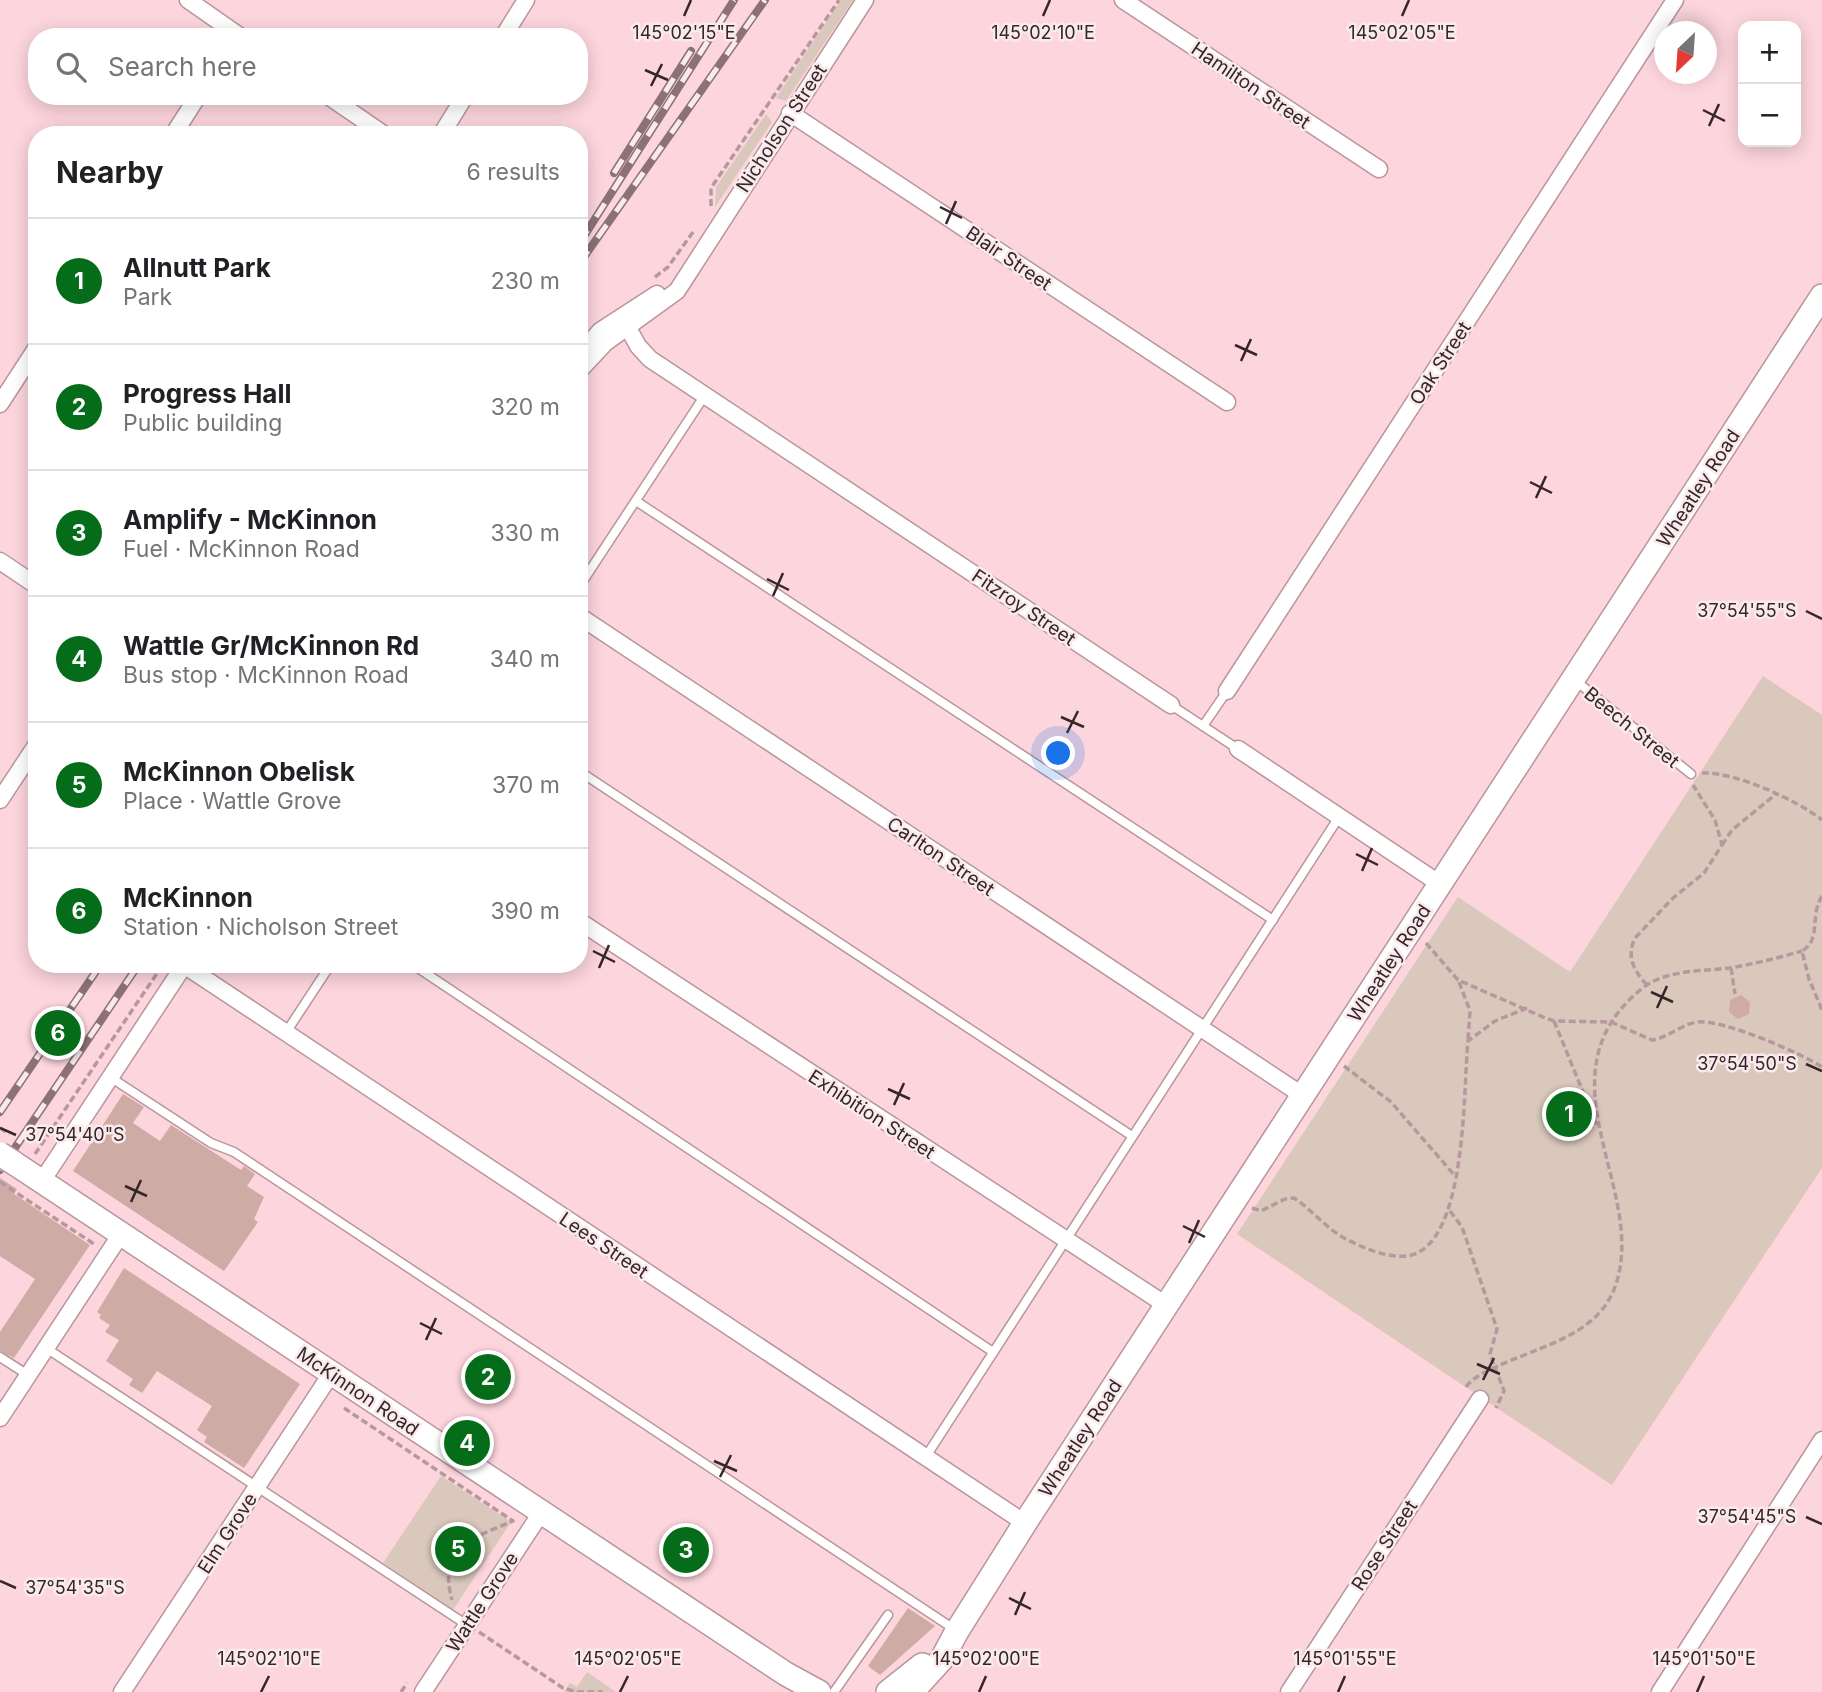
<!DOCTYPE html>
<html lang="en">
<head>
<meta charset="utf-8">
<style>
	body { margin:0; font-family:Inter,sans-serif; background:#f2f2f2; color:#202124 }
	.controls { position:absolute; right:21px; top:21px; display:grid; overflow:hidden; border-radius:14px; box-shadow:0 4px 18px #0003 }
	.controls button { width:63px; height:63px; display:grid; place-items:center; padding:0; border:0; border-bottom:2px solid #e0e0e0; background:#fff; color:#202124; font:35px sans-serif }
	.compass { position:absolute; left:1654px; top:21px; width:63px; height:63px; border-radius:50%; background:#fff; box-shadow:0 4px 18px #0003; rotate:205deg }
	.you { position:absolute; left:1059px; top:754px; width:24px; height:24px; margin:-18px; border:5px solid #fff; border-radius:50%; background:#1a73e8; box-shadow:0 0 0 10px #1a73e833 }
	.badge { display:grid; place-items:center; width:46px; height:46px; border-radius:50%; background:#056c1a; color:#fff; font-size:23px; font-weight:700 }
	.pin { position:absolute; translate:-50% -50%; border:4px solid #fff; box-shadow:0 2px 7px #0006 }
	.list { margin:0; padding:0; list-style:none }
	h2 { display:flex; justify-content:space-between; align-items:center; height:91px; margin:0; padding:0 28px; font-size:30px }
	h2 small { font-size:23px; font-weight:400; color:#757577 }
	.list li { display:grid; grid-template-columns:46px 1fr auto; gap:21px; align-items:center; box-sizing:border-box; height:126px; padding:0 28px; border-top:2px solid #e0e0e0 }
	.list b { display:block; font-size:26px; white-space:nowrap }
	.list p { margin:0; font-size:23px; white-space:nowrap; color:#757577 }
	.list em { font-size:23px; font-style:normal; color:#757577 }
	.icon { flex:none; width:38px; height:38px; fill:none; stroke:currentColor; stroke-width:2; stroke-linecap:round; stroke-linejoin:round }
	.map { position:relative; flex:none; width:1822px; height:1692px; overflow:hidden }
	.search { position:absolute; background:#fff; box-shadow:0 4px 18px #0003; left:28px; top:28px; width:560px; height:77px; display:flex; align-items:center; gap:18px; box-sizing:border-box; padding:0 24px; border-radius:28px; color:#757577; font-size:26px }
	.panel { position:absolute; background:#fff; box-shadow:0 4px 18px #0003; left:28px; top:126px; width:560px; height:847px; border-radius:28px }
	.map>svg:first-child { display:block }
	.green { fill:#d9c8bb }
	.building { fill:#ceaca5 }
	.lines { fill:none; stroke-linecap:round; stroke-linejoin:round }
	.lane-casing { stroke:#b9959c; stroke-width:11 }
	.street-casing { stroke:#b9959c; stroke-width:19 }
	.secondary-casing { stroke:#b9959c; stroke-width:26 }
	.path { stroke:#b6989e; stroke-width:3.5; stroke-dasharray:7 3.5; stroke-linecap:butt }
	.lane { stroke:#fff; stroke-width:8 }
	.street { stroke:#fff; stroke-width:16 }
	.secondary { stroke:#fff; stroke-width:23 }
	.rail-casing { stroke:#8c7277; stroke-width:8 }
	.rail { stroke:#faeaed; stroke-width:5; stroke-dasharray:16; stroke-linecap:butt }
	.secondary-bridge-casing { stroke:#b9959c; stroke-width:26; stroke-linecap:butt }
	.secondary-bridge { stroke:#fff; stroke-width:23 }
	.ticks { fill:none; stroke:#342629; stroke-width:2.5 }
	.labels { text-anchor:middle; stroke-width:5; stroke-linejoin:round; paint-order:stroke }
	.street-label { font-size:19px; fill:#342629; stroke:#faeaed }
	.ticks-label { font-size:18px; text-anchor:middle; fill:#342629; stroke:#faeaed; stroke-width:5; stroke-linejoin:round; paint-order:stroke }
</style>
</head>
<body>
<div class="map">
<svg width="1822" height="1692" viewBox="0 0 1822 1692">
	<rect width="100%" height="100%" fill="#fdd5dd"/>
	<g class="green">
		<polygon points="841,0 853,0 786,101 776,98"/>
		<polygon points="766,114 772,122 715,207 716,187"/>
		<polygon points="1763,676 1822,715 1822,1168 1612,1485 1237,1234 1458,897 1570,972"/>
		<polygon points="441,1476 511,1522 453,1610 383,1563"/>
		<polygon points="587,1672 616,1692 564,1692 570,1683 577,1687"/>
	</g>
	<g class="building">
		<polygon points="1741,995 1750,1002 1749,1014 1738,1019 1729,1012 1730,1000"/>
		<polygon points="123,1094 144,1107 133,1123 160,1141 171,1125 241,1170 244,1166 255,1174 247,1186 264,1197 254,1219 258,1222 224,1271 73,1171"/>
		<polygon points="0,1178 17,1189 14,1194 90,1245 14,1358 0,1351 0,1332 35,1279 0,1256"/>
		<polygon points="124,1268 300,1384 244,1468 204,1442 207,1437 197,1430 212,1406 157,1371 142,1393 129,1385 133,1379 106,1361 119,1340 105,1332 110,1325 99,1318 101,1315 97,1312"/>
		<polygon points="908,1608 935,1626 880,1675 868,1666"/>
	</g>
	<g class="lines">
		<defs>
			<g id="lane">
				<polyline points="636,501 1273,920"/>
				<polyline points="579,587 705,395"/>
				<polyline points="1576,681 1691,774"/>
				<polyline points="1171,705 1238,749"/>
				<polyline points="1203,726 1227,691"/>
				<polyline points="579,771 1132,1136"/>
				<polyline points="412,964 993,1352"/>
				<polyline points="285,1034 331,964"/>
				<polyline points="110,1077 211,1143 234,1152 954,1629"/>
				<polyline points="46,1348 467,1625"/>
				<polyline points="0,1357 28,1375"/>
				<polyline points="925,1458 1339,817"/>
				<polyline points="834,1692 888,1615"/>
			</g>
			<g id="street">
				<polyline points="188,0 241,37"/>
				<polyline points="1123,0 1379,169"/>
				<polyline points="503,37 526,0"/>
				<polyline points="328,96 385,135"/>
				<polyline points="790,113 1227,402"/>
				<polyline points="173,135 198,96"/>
				<polyline points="441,135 465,96"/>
				<polyline points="622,317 638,346 650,359 1171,705"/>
				<polyline points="579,355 600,331 657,294"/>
				<polyline points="579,371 605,343 677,291 865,0"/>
				<polyline points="0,404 37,347"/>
				<polyline points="0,561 37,586"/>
				<polyline points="579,616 1302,1095"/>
				<polyline points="1227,691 1675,0"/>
				<polyline points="1238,749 1440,884"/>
				<polyline points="0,800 37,744"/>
				<polyline points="579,921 1166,1305"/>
				<polyline points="184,965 1025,1523"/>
				<polyline points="42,1181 185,964"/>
				<polyline points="0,1418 121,1234"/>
				<polyline points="122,1692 331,1374"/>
				<polyline points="423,1692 541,1513"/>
				<polyline points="1289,1692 1480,1399"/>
				<polyline points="1660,1692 1822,1440"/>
			</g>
			<g id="secondary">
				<polyline points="14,1163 786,1674 819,1692"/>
				<polyline points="888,1692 922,1665"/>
				<polyline points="912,1692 942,1659 957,1631 1025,1523 1822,296"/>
			</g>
		</defs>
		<use href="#lane" class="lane-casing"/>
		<use href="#street" class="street-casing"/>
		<use href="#secondary" class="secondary-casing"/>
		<g class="path">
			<polyline points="711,206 711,188 839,0"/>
			<polyline points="655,277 668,267 693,232"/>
			<path d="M1702 773C1733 771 1797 800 1822 820"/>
			<polyline points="1722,845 1732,830 1776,794"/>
			<path d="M1822 896C1809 917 1822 939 1802 951L1809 979 1822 1010"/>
			<path d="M1426 943 1458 980 1543 1017 1554 1021 1611 1022 1652 1040C1668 1038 1681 1024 1698 1022 1722 1019 1801 1053 1822 1067"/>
			<polyline points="1731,968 1735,994"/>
			<polyline points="1459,982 1470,1011 1468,1041"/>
			<path d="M1647 985C1634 971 1626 957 1635 938L1673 898 1704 873 1722 845 1715 820 1693 785"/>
			<polyline points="1554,1021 1597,1126"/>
			<polyline points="1344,1066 1391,1102 1456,1177"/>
			<polyline points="0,1128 9,1134"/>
			<polyline points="35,1154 162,966"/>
			<polyline points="0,1182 94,1244"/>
			<path d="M1252 1208 1261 1211 1285 1199 1294 1198C1312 1210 1325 1227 1344 1238 1361 1247 1386 1258 1406 1256 1468 1250 1463 1087 1468 1041L1495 1021 1527 1008"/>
			<polyline points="1450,1211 1462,1227 1497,1329 1490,1354 1504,1391 1496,1408"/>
			<path d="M1466 1387C1473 1377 1485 1372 1496 1367 1537 1347 1593 1337 1613 1292 1651 1202 1550 1097 1620 1010 1630 999 1642 986 1656 980 1678 970 1706 971 1729 968 1754 964 1778 958 1802 951"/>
			<path d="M344 1408 513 1521C472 1539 437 1545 452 1600"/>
			<polyline points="479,1632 563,1688 576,1692 603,1692"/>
			<polyline points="401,1692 407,1683"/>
		</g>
		<use href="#lane" class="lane"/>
		<use href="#street" class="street"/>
		<use href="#secondary" class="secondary"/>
		<defs>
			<g id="rail">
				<polyline points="614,173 691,51"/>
				<polyline points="579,244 734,0"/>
				<polyline points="579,264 765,0"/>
				<polyline points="0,1112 101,964"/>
				<polyline points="0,1170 139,964"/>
			</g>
		</defs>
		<use href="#rail" class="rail-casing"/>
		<use href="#rail" class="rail"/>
		<defs>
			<polyline id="secondary-bridge" points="0,1154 14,1163"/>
		</defs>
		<use href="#secondary-bridge" class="secondary-bridge-casing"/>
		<use href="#secondary-bridge" class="secondary-bridge"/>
	</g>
	<path class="ticks" d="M684 16 691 0M1043 16 1050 0M1402 16 1409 0M645 70 668 80M651 86 662 64M1703 110 1725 121M1709 126 1719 104M940 207 962 218M946 224 956 201M1235 345 1257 355M1241 361 1251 339M1530 482 1552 493M1536 498 1546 476M767 579 789 590M773 596 783 573M1806 611 1822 619M1061 717 1084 727M1067 733 1078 711M1356 854 1378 865M1362 871 1372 848M593 951 615 962M599 968 609 945M1651 992 1673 1002M1657 1008 1667 986M1806 1064 1822 1071M888 1089 910 1099M894 1105 904 1083M0 1128 16 1135M125 1186 147 1196M131 1202 141 1180M1183 1226 1205 1237M1189 1243 1199 1220M420 1323 442 1334M426 1340 436 1318M1477 1364 1500 1374M1483 1380 1494 1358M714 1461 737 1471M720 1477 731 1455M1806 1517 1822 1524M0 1581 16 1588M1009 1598 1031 1609M1015 1615 1025 1592M261 1692 269 1676M620 1692 628 1676M979 1692 986 1676M1338 1692 1345 1676M1697 1692 1704 1676"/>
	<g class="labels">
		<g class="street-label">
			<text transform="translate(1251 85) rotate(34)" y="7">Hamilton Street</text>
			<text transform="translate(781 128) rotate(-57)" y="7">Nicholson Street</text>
			<text transform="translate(1009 258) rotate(34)" y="7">Blair Street</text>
			<text transform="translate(1440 363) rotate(-57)" y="7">Oak Street</text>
			<text transform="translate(1698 488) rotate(-57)" y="7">Wheatley Road</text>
			<text transform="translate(1024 607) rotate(34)" y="7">Fitzroy Street</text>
			<text transform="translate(1632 727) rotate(39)" y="7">Beech Street</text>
			<text transform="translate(941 856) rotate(34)" y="7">Carlton Street</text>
			<text transform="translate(1389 963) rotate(-57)" y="7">Wheatley Road</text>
			<text transform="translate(872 1114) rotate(33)" y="7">Exhibition Street</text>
			<text transform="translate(604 1245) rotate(34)" y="7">Lees Street</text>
			<text transform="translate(358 1391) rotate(34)" y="7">McKinnon Road</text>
			<text transform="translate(1080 1438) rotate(-57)" y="7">Wheatley Road</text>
			<text transform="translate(227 1533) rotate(-57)" y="7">Elm Grove</text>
			<text transform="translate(1384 1545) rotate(-57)" y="7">Rose Street</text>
			<text transform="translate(482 1602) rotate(-57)" y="7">Wattle Grove</text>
		</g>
	</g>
	<g class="ticks-label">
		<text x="684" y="39">145°02'15"E</text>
		<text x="1043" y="39">145°02'10"E</text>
		<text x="1402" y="39">145°02'05"E</text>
		<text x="1747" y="617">37°54'55"S</text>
		<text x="1747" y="1070">37°54'50"S</text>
		<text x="75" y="1141">37°54'40"S</text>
		<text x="1747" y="1523">37°54'45"S</text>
		<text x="75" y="1594">37°54'35"S</text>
		<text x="269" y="1665">145°02'10"E</text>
		<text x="628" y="1665">145°02'05"E</text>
		<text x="986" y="1665">145°02'00"E</text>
		<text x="1345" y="1665">145°01'55"E</text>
		<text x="1704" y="1665">145°01'50"E</text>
	</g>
</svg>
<div class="controls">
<button>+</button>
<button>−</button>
</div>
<svg class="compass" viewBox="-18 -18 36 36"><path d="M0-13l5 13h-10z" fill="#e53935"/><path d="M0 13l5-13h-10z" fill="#757577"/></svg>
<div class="you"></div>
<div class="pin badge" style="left:1569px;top:1114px">1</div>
<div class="pin badge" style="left:488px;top:1377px">2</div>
<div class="pin badge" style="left:686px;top:1550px">3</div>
<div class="pin badge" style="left:467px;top:1443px">4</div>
<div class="pin badge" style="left:458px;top:1549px">5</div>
<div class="pin badge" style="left:58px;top:1033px">6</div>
<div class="search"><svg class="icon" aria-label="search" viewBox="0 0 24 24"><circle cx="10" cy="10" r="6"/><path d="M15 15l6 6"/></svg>Search here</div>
<section class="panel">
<h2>Nearby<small>6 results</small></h2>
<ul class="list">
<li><span class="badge">1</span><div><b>Allnutt Park</b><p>Park</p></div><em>230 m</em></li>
<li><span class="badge">2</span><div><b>Progress Hall</b><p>Public building</p></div><em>320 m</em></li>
<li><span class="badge">3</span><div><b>Amplify - McKinnon</b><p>Fuel · McKinnon Road</p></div><em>330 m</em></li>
<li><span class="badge">4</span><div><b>Wattle Gr/McKinnon Rd</b><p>Bus stop · McKinnon Road</p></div><em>340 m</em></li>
<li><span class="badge">5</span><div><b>McKinnon Obelisk</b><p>Place · Wattle Grove</p></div><em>370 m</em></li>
<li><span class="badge">6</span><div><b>McKinnon</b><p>Station · Nicholson Street</p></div><em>390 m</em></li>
</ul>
</section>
</div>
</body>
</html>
